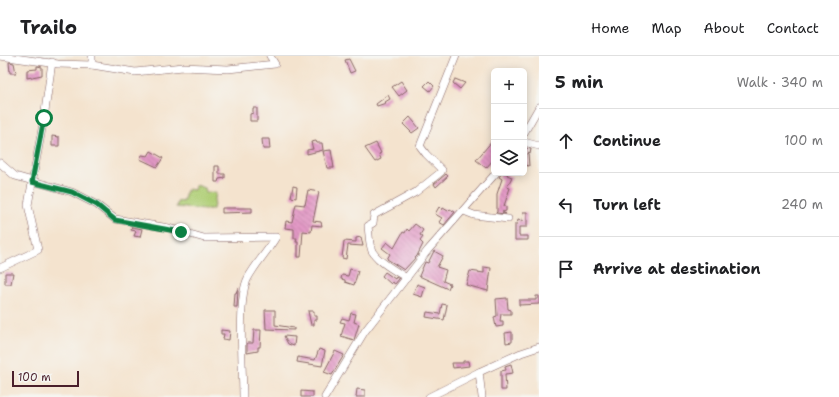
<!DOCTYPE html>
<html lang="en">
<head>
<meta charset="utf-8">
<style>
	body { margin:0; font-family:"Shantell Sans",sans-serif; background:#f2f2f2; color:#202124 }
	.controls { position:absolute; right:12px; top:12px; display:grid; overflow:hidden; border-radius:6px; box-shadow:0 2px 10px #0003 }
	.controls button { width:36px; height:36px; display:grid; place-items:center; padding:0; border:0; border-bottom:1px solid #e0e0e0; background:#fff; color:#202124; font:20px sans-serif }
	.scale { position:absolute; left:12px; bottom:10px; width:67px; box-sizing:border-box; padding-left:4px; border:2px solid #4a1f2b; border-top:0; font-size:11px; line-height:14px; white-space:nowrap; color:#4a1f2b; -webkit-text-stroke:3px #f6f6f2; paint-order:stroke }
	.stop { position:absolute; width:12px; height:12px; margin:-9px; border:3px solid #0b8043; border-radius:50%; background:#fff }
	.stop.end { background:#0b8043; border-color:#fff; box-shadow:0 1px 4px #0008 }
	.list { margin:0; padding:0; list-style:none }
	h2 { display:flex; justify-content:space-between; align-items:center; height:52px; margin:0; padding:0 16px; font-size:17px }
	h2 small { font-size:13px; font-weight:400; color:#757577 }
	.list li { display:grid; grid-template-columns:26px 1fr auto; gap:12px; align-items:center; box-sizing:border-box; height:64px; padding:0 16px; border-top:1px solid #e0e0e0 }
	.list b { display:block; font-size:15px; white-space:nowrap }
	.list em { font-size:13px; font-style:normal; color:#757577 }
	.icon { flex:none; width:22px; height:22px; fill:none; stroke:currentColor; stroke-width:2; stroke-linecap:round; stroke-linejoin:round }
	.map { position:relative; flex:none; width:539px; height:341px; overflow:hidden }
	header { display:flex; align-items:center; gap:24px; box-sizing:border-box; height:56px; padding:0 20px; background:#fff; border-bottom:1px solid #e0e0e0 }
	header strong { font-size:19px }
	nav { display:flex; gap:22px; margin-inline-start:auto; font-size:14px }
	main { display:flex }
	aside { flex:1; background:#fff }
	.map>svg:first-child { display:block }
	.green { fill:#afce75; stroke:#7c7650 }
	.building { fill:url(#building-back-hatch) }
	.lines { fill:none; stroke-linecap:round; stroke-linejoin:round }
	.minor-casing { stroke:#866464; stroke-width:8 }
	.minor { stroke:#fff; stroke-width:7 }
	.route { stroke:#0b8043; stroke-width:5 }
</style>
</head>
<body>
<header>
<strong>Trailo</strong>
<nav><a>Home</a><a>Map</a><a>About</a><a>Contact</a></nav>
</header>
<main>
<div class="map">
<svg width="539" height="341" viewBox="0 0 539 341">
	<defs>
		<pattern id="building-back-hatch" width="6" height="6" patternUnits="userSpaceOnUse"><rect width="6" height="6" fill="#e299c5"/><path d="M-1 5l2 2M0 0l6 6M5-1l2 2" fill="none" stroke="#b97ca0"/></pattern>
	</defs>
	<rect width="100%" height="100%" fill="#f6f6f2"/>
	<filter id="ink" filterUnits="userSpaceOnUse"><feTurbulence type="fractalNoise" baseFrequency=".025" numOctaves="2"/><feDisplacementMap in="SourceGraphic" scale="8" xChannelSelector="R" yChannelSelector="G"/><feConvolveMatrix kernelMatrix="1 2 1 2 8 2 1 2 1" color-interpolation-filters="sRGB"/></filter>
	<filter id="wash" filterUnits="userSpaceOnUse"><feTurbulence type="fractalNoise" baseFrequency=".012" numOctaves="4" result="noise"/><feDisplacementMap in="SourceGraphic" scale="16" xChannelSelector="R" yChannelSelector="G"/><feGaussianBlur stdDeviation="0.9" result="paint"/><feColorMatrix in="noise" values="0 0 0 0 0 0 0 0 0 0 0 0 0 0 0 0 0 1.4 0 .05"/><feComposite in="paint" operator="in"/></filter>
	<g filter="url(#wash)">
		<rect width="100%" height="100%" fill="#f4e3ce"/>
		<polygon class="green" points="196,129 205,132 206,136 216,137 213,153 205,154 176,151 178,145 183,146 187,133 194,134"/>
		<g id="blocks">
			<g class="building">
				<polygon points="349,3 355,15 350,17 345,4"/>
				<polygon points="9,6 14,7 16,17 10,17"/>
				<polygon points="37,10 42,11 42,19 27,22 27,14 37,13"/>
				<polygon points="455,23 465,27 460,33 453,27"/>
				<polygon points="401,25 407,34 399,40 392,31"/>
				<polygon points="429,25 434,30 430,35 424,30"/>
				<polygon points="388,39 390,43 385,46 386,47 377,50 376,48"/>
				<polygon points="253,52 257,52 257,65 250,65 250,58 253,57"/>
				<polygon points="410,61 419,72 412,77 403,68"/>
				<polygon points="52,80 59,81 59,90 52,90"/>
				<polygon points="262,83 269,83 270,93 263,93"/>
				<polygon points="494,83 492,93 494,94 494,103 486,112 476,104"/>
				<polygon points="316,85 317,87 322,87 323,94 307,98 307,94 313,93 311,86"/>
				<polygon points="376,87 381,97 379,98 381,103 375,106 365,92"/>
				<polygon points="526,92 531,93 530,98 528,97 529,110 524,109"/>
				<polygon points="331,94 334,112 327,112 323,95"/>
				<polygon points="151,95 163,102 157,111 140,103 142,99 148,100"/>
				<polygon points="215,110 219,110 219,118 225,118 225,122 219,123 218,126 215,126"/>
				<polygon points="502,117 508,117 507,119 512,121 507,131 510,132 504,150 506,150 506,155 502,156 506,158 496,157 497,156 497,138 502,123 499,121"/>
				<polygon points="446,118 448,120 436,131 434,128"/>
				<polygon points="293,130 297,131 296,142 291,141"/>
				<polygon points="308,134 319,136 313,165 321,166 322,170 312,169 311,176 303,175 301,201 298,201 298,186 296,186 297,182 294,182 294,173 285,172 286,165 292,166 296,148 305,149"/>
				<polygon points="439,151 442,154 443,152 448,155 450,153 455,156 444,169 439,166 442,162 435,158"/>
				<polygon points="222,152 252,152 252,156 222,157"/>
				<polygon points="523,156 527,156 527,171 519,171 519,180 528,180 528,184 515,184 515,168 517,168 518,164 522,165"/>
				<polygon points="415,168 423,174 420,179 423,181 420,185 423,188 417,200 404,214 387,203 390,198 382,192 387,186 394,192 403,176 405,177 407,173 409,175"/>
				<polygon points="132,171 142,173 140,181 134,180 136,175 131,174"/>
				<polygon points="361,181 363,190 348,189 346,203 342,202 344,185 356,186 356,182"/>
				<polygon points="434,195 443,200 437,211 446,214 443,225 450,228 448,233 419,220 425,206 428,207"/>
				<polygon points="484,211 491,212 488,235 466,229 470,215 484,217"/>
				<polygon points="350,213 358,215 354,229 345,226 345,224 341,223 342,219 348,220"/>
				<polygon points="385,216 395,223 396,221 399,223 395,228 392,226 391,228 382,220"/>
				<polygon points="5,217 13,217 11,228 5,228"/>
				<polygon points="417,228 425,231 422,241 413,238"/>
				<polygon points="238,232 237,251 234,251 235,237 236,237"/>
				<polygon points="536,240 539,240 539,248 519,249 519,244 536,244"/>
				<polygon points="507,242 508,253 511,254 511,258 501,258 500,265 503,265 503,270 496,271 494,261 497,260 496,243"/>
				<polygon points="442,248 447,249 444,264 426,261 427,256 440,258"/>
				<polygon points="265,254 275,254 275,269 294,272 294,274 266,273"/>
				<polygon points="308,255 314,255 314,260 317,260 317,264 314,264 314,269 311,269"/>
				<polygon points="351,257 356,258 354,266 359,268 354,284 341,280 345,267 340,266 342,262 349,264"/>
				<polygon points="221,274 230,275 229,284 223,283 224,278 221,278"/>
				<polygon points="254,274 261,274 260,291 258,291 258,295 247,297 247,287 253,287"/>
				<polygon points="512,276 512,286 506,287 505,277"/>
				<polygon points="284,280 295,281 294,290 288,288"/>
				<polygon points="319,293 325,295 322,310 297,306 298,301 315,304"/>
				<polygon points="335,295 344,299 332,319 324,316"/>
				<polygon points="463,305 468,305 469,310 453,312 452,307 463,307"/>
				<polygon points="511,308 513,317 505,318 506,334 501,334 501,315 506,314 505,310"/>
				<polygon points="357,333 365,334 365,341 356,341"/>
				<polygon points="301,335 313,336 313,341 301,341"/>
			</g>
		</g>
	</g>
	<g filter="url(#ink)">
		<use href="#blocks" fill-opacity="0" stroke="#866464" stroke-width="1"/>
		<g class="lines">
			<defs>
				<g id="minor">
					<polyline points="0,0 58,8 92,9 135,16 183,11 228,13 275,8 270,0"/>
					<polyline points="92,0 92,9"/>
					<polyline points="524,77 539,51"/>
					<polyline points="524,86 539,90"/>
					<path d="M0 107 15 120 72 136 97 149 115 163 169 172 204 182 276 181C268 195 256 207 248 222 237 241 243 315 243 341"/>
					<polyline points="464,155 474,159 508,163"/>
					<polyline points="0,212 38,194 28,149 44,62 52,6"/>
					<path d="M407 222C397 216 373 203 371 192 369 185 369 177 368 170L373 167 374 159 416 136 441 116 442 114 426 98 420 90 456 0"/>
					<polyline points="479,316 521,297 539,291"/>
					<polyline points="325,341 365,275 428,194 496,117"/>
					<polyline points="429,341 479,316 482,341"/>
				</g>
			</defs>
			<use href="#minor" class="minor-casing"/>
			<use href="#minor" class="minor"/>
		</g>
	</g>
	<g class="lines" filter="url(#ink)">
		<polyline class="route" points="44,62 32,126 72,136 97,149 115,164 181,176"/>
	</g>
</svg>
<div class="controls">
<button>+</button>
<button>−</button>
<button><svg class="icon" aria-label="layers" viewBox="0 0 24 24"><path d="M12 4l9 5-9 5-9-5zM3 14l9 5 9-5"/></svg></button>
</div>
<div class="scale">100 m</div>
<div class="stop" style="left:44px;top:62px"></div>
<div class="stop end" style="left:181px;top:176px"></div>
</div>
<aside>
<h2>5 min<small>Walk · 340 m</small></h2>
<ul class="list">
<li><svg class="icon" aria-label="ahead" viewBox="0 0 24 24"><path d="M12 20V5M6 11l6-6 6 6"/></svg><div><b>Continue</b></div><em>100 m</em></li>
<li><svg class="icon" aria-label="left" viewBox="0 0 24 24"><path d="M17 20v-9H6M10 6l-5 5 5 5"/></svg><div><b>Turn left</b></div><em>240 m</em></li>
<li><svg class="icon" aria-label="arrive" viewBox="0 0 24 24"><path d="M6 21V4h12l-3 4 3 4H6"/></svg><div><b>Arrive at destination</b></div></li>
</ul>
</aside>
</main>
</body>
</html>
